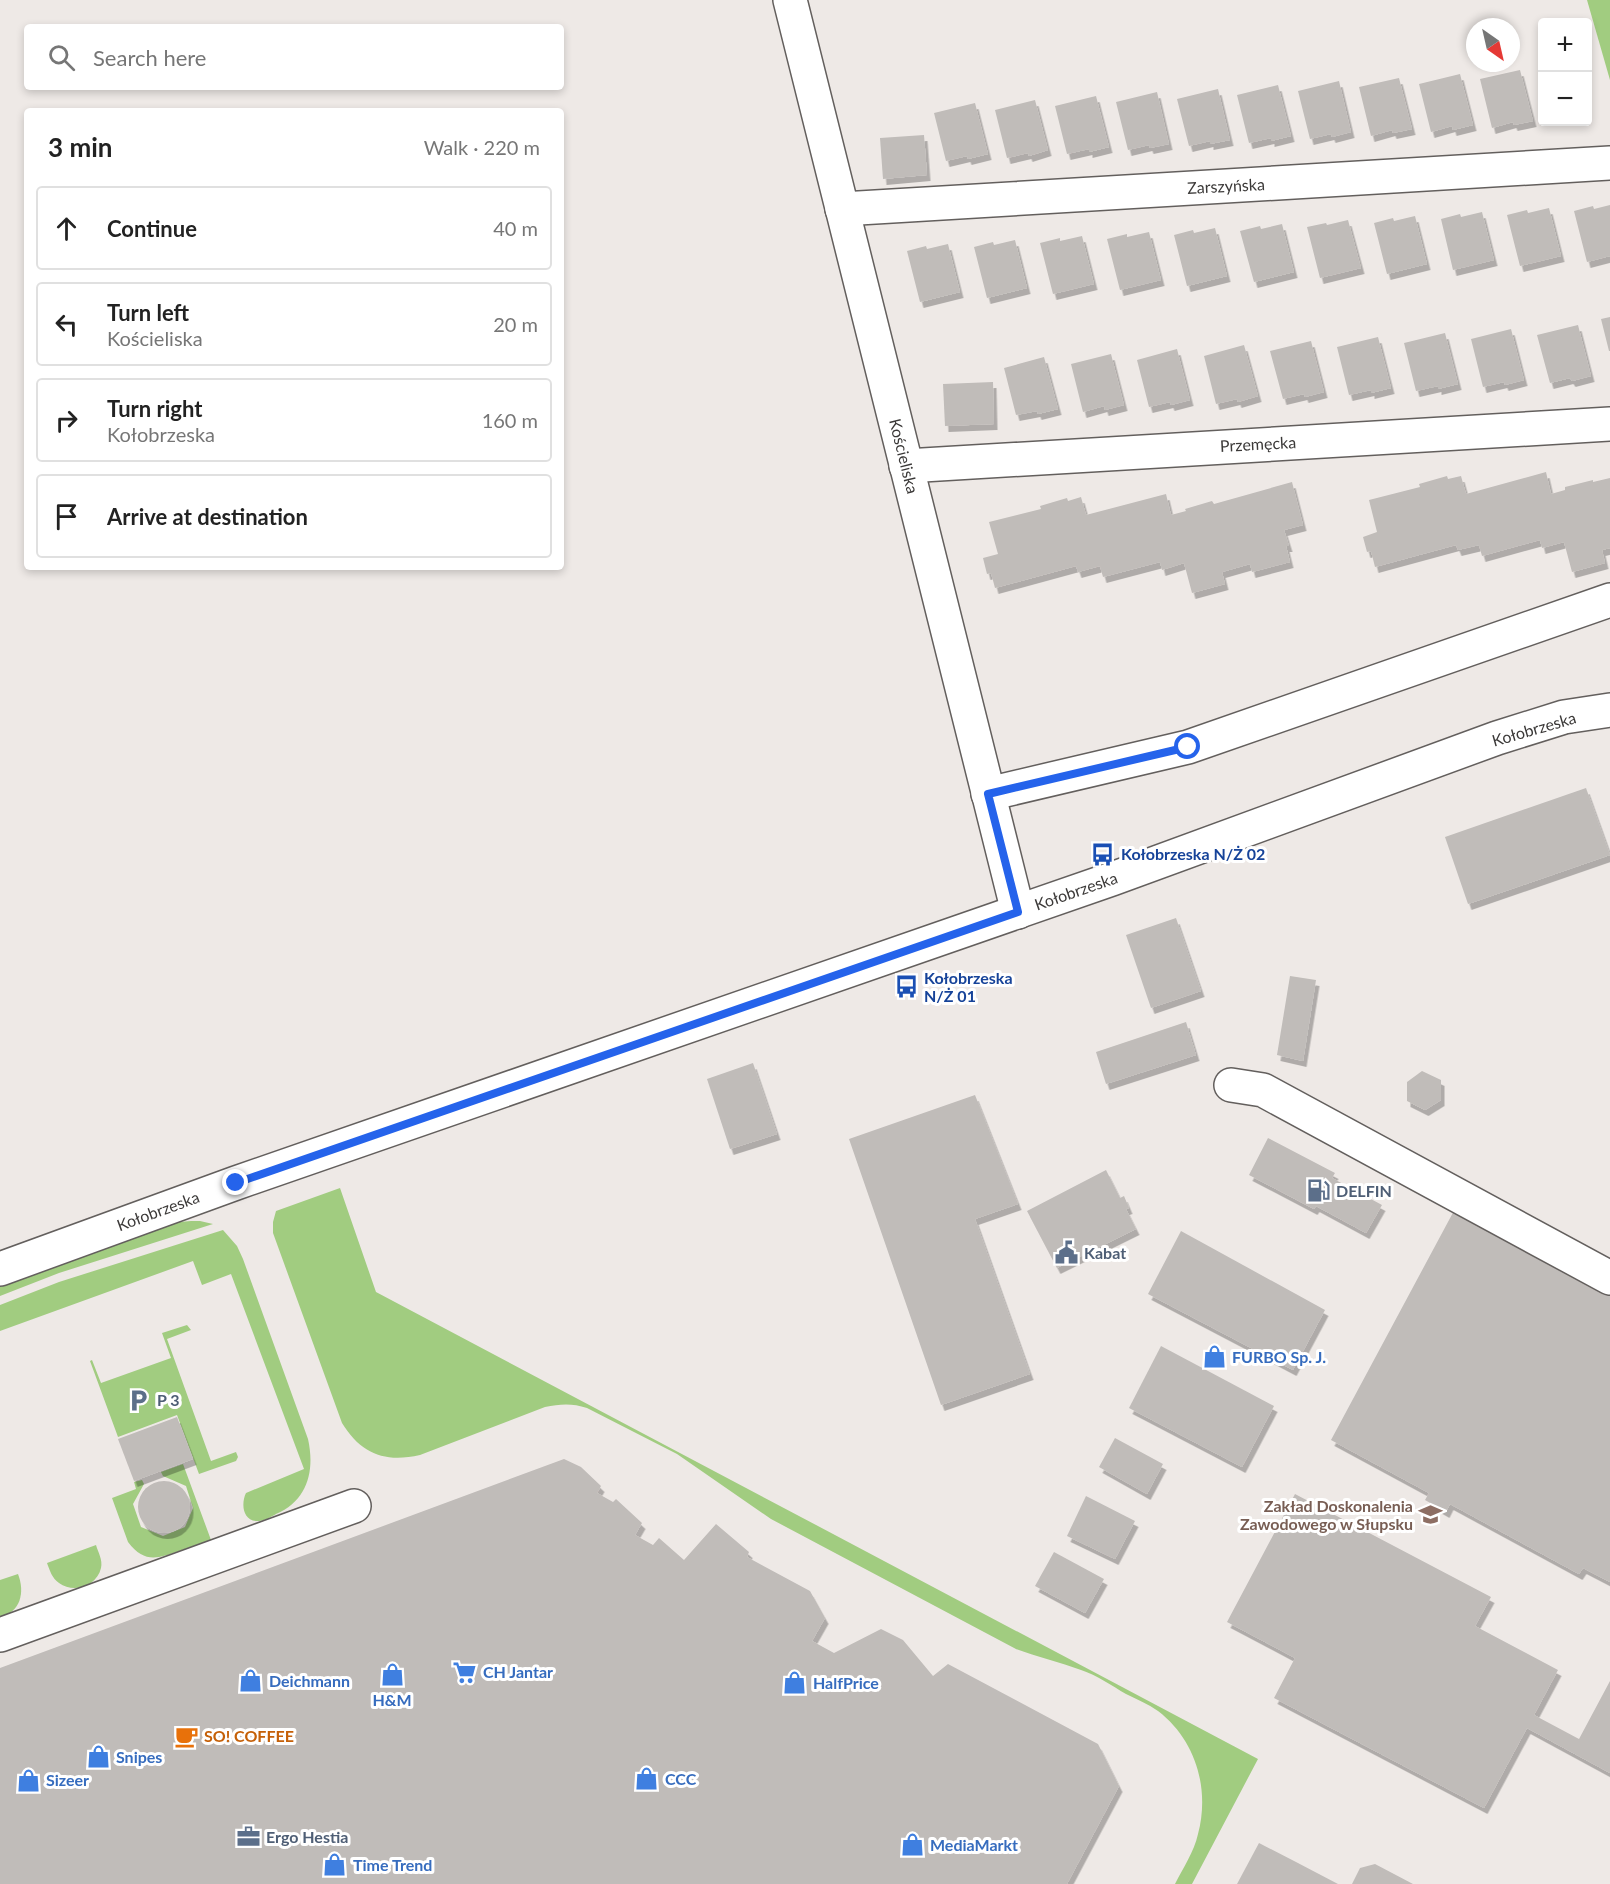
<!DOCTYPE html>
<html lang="en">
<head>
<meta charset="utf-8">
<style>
	body { margin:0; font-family:Lato,sans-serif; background:#f2f2f2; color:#222 }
	.controls { position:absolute; right:18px; top:18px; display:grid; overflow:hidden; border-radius:6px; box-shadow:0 3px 9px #0003 }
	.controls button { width:54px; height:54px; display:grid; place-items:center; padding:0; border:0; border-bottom:2px solid #e0e0e0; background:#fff; color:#222; font:30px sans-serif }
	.compass { position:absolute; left:1466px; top:18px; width:54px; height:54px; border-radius:50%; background:#fff; box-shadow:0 3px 9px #0003; rotate:146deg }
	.stop { position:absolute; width:18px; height:18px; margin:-14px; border:4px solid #2563eb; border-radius:50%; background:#fff }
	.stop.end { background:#2563eb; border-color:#fff; box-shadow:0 2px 6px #0008 }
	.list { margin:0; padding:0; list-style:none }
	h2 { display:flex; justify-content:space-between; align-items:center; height:78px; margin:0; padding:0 24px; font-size:26px }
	h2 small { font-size:20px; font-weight:400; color:#767676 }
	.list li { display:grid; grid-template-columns:39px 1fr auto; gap:18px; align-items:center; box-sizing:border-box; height:84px; margin:0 12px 12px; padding:0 12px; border:2px solid #e0e0e0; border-radius:6px }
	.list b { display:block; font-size:22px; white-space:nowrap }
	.list p { margin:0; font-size:20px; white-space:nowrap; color:#767676 }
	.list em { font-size:20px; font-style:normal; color:#767676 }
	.icon { flex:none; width:33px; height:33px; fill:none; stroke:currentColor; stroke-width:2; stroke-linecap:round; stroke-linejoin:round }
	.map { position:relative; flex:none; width:1610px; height:1884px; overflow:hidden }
	.search { position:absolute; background:#fff; box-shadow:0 3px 9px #0003; left:24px; top:24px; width:540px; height:66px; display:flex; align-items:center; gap:15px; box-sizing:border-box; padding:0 21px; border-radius:6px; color:#767676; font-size:22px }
	.panel { position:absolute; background:#fff; box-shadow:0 3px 9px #0003; left:24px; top:108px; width:540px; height:462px; border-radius:6px }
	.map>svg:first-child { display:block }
	.green { fill:#a1cc80 }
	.building { fill:#c0bcb9; filter:url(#shadow) }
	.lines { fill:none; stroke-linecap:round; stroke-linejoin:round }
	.minor-casing { stroke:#635f5d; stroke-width:36 }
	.minor { stroke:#fff; stroke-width:33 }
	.route { stroke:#2563eb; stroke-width:8 }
	.labels { text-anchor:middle; stroke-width:6; stroke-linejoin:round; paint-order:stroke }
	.street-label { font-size:16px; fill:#3b3938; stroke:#fff }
	.transit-label { font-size:16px; font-weight:bold; fill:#164399; stroke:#fff; text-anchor:start }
	.service-label { font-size:16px; font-weight:bold; fill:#4e5e75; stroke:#fff; text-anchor:start }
	.shop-label { font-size:16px; font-weight:bold; fill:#366cbe; stroke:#fff; text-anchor:start }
	.education-label { font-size:16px; font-weight:bold; fill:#785e54; stroke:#fff; text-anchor:end }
	.food-label { font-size:16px; font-weight:bold; fill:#c56008; stroke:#fff; text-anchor:start }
</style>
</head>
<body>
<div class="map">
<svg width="1610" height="1884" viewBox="0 0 1610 1884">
	<defs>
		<filter id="shadow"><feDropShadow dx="3.5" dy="6" stdDeviation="0" flood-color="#0004"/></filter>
	</defs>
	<rect width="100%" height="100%" fill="#eee9e6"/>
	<g class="green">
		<polygon points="1587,0 1610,0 1610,80"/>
		<path d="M340 1188 376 1292 1258 1759 1192 1884H1175C1183 1868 1194 1852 1198 1834 1210 1789 1196 1740 1158 1711 1148 1704 1136 1699 1126 1694 1112 1686 1097 1675 1081 1670 1060 1662 1037 1657 1016 1649L771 1519 677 1454 587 1408C572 1403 560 1404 545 1407L420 1455C385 1463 361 1454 342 1423L273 1233V1222L276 1211Z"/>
		<polygon points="191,1221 200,1221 213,1224 59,1273 0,1296 0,1287 179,1222"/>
		<path d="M223 1230 237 1246 243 1259 308 1439C315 1470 308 1501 276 1514 271 1517 264 1521 259 1521 242 1522 241 1503 246 1493L304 1469 231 1274 202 1285 193 1261 0 1331V1305L59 1282Z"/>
		<polygon points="187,1325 191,1330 167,1339 211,1461 236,1452 238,1457 236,1461 199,1474 177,1415 118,1437 90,1361 92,1360 101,1383 171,1358 162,1333"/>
		<path d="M183 1464 211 1540C200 1544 189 1547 179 1551 157 1559 144 1563 128 1542L112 1498 136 1489 134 1482 142 1480 144 1484 133 1504 141 1527 163 1536 185 1527 193 1508 186 1486 163 1476 161 1472Z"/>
		<path d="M96 1545C98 1552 103 1560 101 1568 97 1586 74 1594 59 1583 52 1578 50 1571 47 1563Z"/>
		<path d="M18 1574C25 1592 21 1612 0 1617V1580Z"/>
	</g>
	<g class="building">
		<polygon points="1520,70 1533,121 1514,125 1513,122 1492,128 1480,79"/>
		<polygon points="1460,74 1473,125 1453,130 1452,126 1431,132 1419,84"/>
		<polygon points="1399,78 1412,129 1393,133 1392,130 1371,136 1359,87"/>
		<polygon points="1339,81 1351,132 1332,137 1331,134 1310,139 1298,91"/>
		<polygon points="1278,85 1291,136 1271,141 1271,138 1249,143 1237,95"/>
		<polygon points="1218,89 1230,140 1210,144 1210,141 1189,146 1177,99"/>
		<polygon points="1157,92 1169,144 1150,148 1149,145 1128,150 1116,102"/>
		<polygon points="1096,96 1109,147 1089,152 1089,149 1067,154 1055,106"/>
		<polygon points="1035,100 1048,150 1029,156 1028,153 1007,158 995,110"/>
		<polygon points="975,103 988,154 968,159 967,156 946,161 934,113"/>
		<polygon points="924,135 927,175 883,179 880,138"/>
		<polygon points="1610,205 1610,256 1587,262 1574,211 1593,206 1594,209"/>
		<polygon points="1549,208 1561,256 1520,266 1507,215 1527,210 1528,213"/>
		<polygon points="1482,212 1494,260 1453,270 1441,219 1460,214 1461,217"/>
		<polygon points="1415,216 1427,264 1387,274 1374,223 1393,218 1394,221"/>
		<polygon points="1348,220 1361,268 1320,278 1307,227 1326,223 1327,225"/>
		<polygon points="1282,224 1294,272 1254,282 1240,231 1260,226 1261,229"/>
		<polygon points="1215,228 1227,276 1187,286 1174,235 1193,230 1194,233"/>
		<polygon points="1149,232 1161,280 1120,290 1107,239 1127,234 1127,237"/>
		<polygon points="1082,236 1094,284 1053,294 1040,243 1060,238 1060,241"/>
		<polygon points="1015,240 1027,288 987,298 974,247 993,242 994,245"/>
		<polygon points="948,244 960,292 920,302 907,251 926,246 927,249"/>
		<polygon points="1610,317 1610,351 1609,351 1601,319"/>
		<polygon points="1578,325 1591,376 1572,381 1570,378 1550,383 1537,335"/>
		<polygon points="1511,329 1524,380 1505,385 1504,382 1483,387 1471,339"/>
		<polygon points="1445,333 1458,384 1438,389 1438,386 1416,391 1404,343"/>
		<polygon points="1378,337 1391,388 1371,393 1371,390 1349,395 1337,347"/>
		<polygon points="1311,341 1324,392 1305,397 1304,394 1283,399 1270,351"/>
		<polygon points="1244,345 1258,396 1238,402 1237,399 1216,404 1204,356"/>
		<polygon points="1177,349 1190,400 1171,405 1170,402 1149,407 1137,360"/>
		<polygon points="1111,354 1124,405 1105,410 1104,406 1083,412 1071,364"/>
		<polygon points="1044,357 1058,409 1038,414 1037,411 1016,415 1004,368"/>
		<polygon points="993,382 994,424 945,426 943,384"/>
		<polygon points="1546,472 1551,494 1565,490 1565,487 1593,480 1593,482 1610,478 1610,548 1602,550 1605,563 1572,572 1564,542 1542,548 1540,540 1482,556 1479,545 1458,550 1456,545 1375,567 1371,551 1367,552 1363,537 1377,532 1369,500 1420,487 1419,484 1447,476 1448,479 1461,476 1466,494"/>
		<polygon points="1292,482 1303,525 1284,530 1289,546 1286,546 1290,562 1252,572 1250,564 1222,572 1225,584 1192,593 1184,563 1162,570 1160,562 1103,577 1100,566 1078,572 1076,566 995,588 991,573 987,574 983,558 998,554 989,522 1041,509 1040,506 1067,498 1068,501 1081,497 1086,515 1166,494 1171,515 1186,511 1185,509 1212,501 1214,504"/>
		<polygon points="1586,788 1610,855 1468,904 1445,837"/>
		<polygon points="1176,918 1201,991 1151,1008 1126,935"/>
		<polygon points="1290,976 1316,980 1303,1061 1277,1055"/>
		<polygon points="1186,1022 1196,1055 1106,1084 1096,1052"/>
		<polygon points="753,1063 777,1134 730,1149 707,1079"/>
		<polygon points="1422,1071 1441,1080 1441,1100 1425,1110 1407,1101 1407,1082"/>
		<polygon points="975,1095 1018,1204 975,1219 1030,1374 941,1405 849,1139"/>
		<polygon points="1268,1138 1335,1173 1332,1178 1382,1205 1366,1233 1316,1206 1314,1209 1249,1175"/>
		<polygon points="1106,1170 1120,1198 1124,1196 1129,1208 1126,1209 1136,1229 1057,1268 1027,1211"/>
		<polygon points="1456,1207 1610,1289 1610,1582 1583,1568 1579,1574 1450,1504 1446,1512 1425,1500 1429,1493 1331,1440"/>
		<polygon points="1181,1231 1325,1310 1293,1370 1148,1294"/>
		<polygon points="1161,1346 1274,1406 1242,1467 1129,1408"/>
		<polygon points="177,1417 193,1459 134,1481 118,1439"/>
		<polygon points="1115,1438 1163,1464 1147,1494 1099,1467"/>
		<polygon points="564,1459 581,1467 601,1486 597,1493 613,1502 616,1499 642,1523 635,1535 653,1545 659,1538 684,1560 716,1524 749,1552 747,1557 810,1591 825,1618 812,1641 834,1653 881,1629 903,1640 933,1676 948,1664 1098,1744 1119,1786 1067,1884 0,1884 0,1668"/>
		<circle cx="164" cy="1507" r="26"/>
		<polygon points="1295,1494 1491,1597 1475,1626 1558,1670 1534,1715 1579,1739 1610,1681 1610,1773 1527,1728 1484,1808 1274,1698 1295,1658 1227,1622"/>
		<polygon points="1086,1496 1135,1521 1115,1559 1067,1536"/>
		<polygon points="1054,1552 1104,1579 1085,1613 1035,1586"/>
		<polygon points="1259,1843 1296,1862 1338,1884 1237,1884"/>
		<polygon points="1375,1864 1413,1884 1352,1884 1360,1868"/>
	</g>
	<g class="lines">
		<defs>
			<g id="minor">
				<polyline points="790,0 1018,912"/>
				<polyline points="842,209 1610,163"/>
				<polyline points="906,466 1610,424"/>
				<polyline points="988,794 1188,747 1610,600"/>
				<polyline points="1231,1085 1263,1090 1610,1278"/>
				<polyline points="0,1269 236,1183 1112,879 1497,738 1564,717 1610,710"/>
				<polyline points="0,1635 354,1506"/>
			</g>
		</defs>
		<use href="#minor" class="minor-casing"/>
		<use href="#minor" class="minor"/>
	</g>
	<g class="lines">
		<polyline class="route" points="236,1183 1018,912 988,794 1188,747"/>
	</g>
	<defs>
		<symbol id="bus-bare" viewBox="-9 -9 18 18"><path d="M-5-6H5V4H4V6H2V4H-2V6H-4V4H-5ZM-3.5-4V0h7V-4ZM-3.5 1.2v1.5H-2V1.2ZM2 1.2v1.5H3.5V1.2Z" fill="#1a4fb4" stroke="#fff" stroke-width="2.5" paint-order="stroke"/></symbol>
		<symbol id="fuel-bare" viewBox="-9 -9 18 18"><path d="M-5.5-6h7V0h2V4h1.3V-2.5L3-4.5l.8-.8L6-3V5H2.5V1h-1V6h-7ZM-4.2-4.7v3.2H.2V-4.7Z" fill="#5c6f8a" stroke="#fff" stroke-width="2.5" paint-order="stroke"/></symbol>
		<symbol id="civic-bare" viewBox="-9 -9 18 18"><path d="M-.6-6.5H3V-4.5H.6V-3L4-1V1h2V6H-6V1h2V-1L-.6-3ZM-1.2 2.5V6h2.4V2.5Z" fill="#5c6f8a" stroke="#fff" stroke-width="2.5" paint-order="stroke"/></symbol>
		<symbol id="shop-bare" viewBox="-9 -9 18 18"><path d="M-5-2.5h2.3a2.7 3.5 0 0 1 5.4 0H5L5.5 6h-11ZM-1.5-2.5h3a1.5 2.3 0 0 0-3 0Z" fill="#3f7fe0" stroke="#fff" stroke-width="2.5" paint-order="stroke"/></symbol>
		<symbol id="parking-bare" viewBox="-9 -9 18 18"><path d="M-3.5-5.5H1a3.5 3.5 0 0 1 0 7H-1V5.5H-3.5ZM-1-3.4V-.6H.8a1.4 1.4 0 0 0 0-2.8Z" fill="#5c6f8a" stroke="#fff" stroke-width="2.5" paint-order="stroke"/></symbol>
		<symbol id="university-bare" viewBox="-9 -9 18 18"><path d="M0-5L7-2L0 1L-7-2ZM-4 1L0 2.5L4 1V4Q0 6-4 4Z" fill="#8d6e63" stroke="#fff" stroke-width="2.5" paint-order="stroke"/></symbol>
		<symbol id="supermarket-bare" viewBox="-9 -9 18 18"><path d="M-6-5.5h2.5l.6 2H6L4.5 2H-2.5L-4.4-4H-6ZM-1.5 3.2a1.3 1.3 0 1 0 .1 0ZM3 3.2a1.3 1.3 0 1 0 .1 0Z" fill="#3f7fe0" stroke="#fff" stroke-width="2.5" paint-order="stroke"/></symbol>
		<symbol id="cafe-bare" viewBox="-9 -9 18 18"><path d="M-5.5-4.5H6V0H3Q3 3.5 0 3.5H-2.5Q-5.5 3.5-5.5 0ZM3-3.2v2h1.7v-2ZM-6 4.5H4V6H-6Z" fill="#e8710a" stroke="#fff" stroke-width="2.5" paint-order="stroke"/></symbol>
		<symbol id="office-bare" viewBox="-9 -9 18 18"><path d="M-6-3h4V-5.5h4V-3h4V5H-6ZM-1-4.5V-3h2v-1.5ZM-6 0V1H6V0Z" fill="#5c6f8a" stroke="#fff" stroke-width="2.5" paint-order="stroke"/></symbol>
	</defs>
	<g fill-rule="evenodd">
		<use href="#bus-bare" x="1086" y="838" width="33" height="33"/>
		<use href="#bus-bare" x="890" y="970" width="33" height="33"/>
		<use href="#fuel-bare" x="1302" y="1174" width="33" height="33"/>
		<use href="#civic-bare" x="1050" y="1236" width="33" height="33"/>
		<use href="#shop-bare" x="1198" y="1340" width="33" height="33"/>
		<use href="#parking-bare" x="122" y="1384" width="33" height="33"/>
		<use href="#university-bare" x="1414" y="1498" width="33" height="33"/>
		<use href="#supermarket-bare" x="448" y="1656" width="33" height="33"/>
		<use href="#shop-bare" x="376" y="1658" width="33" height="33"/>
		<use href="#shop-bare" x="234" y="1664" width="33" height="33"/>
		<use href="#shop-bare" x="778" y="1666" width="33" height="33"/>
		<use href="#cafe-bare" x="170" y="1720" width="33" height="33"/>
		<use href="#shop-bare" x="82" y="1740" width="33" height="33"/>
		<use href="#shop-bare" x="630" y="1762" width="33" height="33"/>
		<use href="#shop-bare" x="12" y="1764" width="33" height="33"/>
		<use href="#office-bare" x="232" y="1820" width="33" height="33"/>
		<use href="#shop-bare" x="896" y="1828" width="33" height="33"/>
		<use href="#shop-bare" x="318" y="1848" width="33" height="33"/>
	</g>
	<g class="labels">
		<g class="street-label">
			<text transform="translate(1226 186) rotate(-3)" y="6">Zarszyńska</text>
			<text transform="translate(1258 444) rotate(-3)" y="6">Przemęcka</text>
			<text transform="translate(904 456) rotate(76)" y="6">Kościeliska</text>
			<text transform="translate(1534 729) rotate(-16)" y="6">Kołobrzeska</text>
			<text transform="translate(1076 891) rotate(-19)" y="6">Kołobrzeska</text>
			<text transform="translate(158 1211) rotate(-20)" y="6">Kołobrzeska</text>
		</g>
		<g class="transit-label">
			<text x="1121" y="860">Kołobrzeska N/Ż 02</text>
			<text x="924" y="984">Kołobrzeska<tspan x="924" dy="18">N/Ż 01</tspan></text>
		</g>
		<g class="service-label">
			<text x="1336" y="1197">DELFIN</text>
			<text x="1084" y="1259">Kabat</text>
			<text x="157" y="1406">P 3</text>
			<text x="266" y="1843">Ergo Hestia</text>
		</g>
		<g class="shop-label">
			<text x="1232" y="1363">FURBO Sp. J.</text>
			<text x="483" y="1678">CH Jantar</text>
			<text x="269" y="1687">Deichmann</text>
			<text x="813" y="1689">HalfPrice</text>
			<text x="392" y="1706" text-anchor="middle">H&amp;M</text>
			<text x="116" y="1763">Snipes</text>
			<text x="665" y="1785">CCC</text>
			<text x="46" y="1786">Sizeer</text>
			<text x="930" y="1851">MediaMarkt</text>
			<text x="353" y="1871">Time Trend</text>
		</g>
		<g class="education-label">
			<text x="1413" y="1512">Zakład Doskonalenia<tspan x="1413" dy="18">Zawodowego w Słupsku</tspan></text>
		</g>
		<g class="food-label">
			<text x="204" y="1742">SO! COFFEE</text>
		</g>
	</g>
</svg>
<div class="controls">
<button>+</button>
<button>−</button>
</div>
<svg class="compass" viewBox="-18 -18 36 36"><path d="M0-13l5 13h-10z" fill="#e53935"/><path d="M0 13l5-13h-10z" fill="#767676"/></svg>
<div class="stop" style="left:1188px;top:747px"></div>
<div class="stop end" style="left:236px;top:1183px"></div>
<div class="search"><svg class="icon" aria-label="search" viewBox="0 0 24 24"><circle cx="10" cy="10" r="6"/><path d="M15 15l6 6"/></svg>Search here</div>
<section class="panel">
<h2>3 min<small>Walk · 220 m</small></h2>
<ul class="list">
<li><svg class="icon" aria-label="ahead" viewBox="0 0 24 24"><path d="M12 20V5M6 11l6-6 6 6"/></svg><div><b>Continue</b></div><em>40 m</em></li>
<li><svg class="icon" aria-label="left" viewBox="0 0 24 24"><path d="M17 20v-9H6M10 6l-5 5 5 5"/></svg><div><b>Turn left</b><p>Kościeliska</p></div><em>20 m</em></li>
<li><svg class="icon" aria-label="right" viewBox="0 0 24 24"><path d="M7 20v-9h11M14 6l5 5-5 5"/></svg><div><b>Turn right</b><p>Kołobrzeska</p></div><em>160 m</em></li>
<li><svg class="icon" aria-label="arrive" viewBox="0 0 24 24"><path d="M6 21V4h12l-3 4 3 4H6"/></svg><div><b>Arrive at destination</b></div></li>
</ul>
</section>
</div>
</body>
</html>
